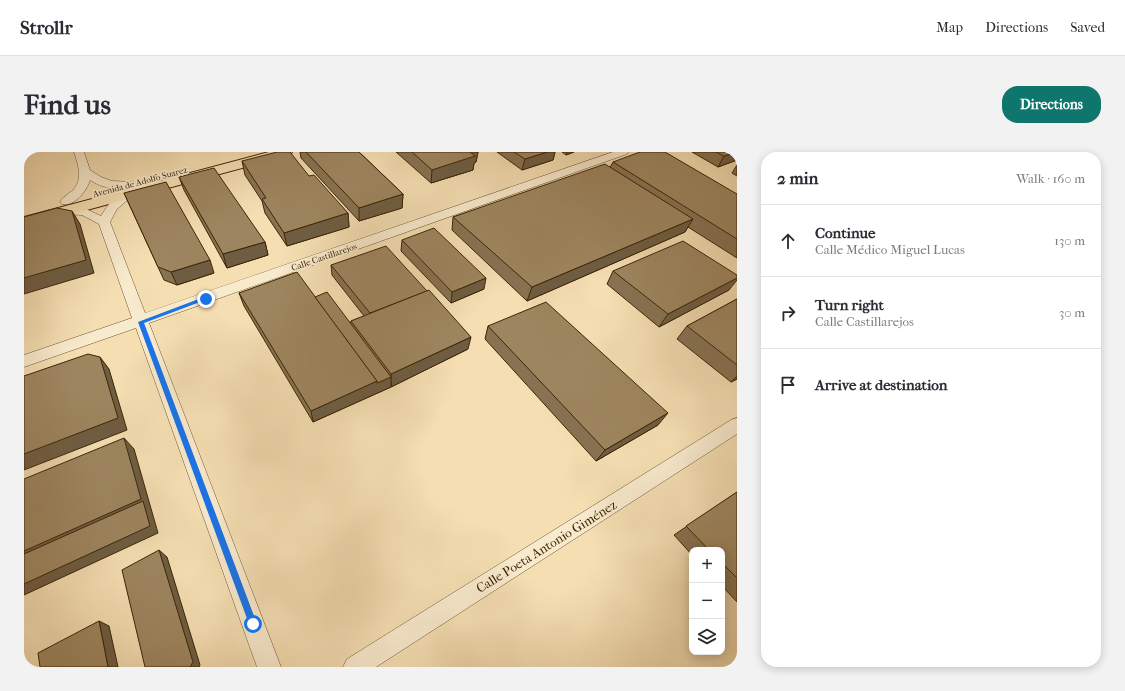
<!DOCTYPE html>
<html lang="en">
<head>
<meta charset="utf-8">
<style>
	body { margin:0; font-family:"IM FELL French Canon",serif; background:#f2f2f3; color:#2b2b33 }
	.controls { position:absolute; right:12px; bottom:12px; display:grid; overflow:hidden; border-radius:8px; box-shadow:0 2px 10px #0003 }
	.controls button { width:36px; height:36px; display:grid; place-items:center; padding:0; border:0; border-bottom:1px solid #e1e1e2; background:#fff; color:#2b2b33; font:20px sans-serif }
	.stop { position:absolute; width:12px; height:12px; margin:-9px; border:3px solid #1a73e8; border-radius:50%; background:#fff }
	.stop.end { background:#1a73e8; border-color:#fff; box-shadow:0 1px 4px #0008 }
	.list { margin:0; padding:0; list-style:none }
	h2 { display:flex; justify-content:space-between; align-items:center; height:52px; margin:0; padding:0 16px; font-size:17px }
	h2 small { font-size:13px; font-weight:400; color:#7c7c81 }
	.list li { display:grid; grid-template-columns:26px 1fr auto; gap:12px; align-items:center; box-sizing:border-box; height:72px; padding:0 16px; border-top:1px solid #e1e1e2 }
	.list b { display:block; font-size:15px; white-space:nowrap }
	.list p { margin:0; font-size:13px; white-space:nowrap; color:#7c7c81 }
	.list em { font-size:13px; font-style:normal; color:#7c7c81 }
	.icon { flex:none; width:22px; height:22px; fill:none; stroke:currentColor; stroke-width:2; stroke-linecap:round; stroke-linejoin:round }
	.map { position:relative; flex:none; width:713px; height:515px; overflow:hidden; border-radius:16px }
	header { display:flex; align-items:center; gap:24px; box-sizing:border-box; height:56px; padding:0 20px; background:#fff; border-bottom:1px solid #e1e1e2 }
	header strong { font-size:19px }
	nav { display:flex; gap:22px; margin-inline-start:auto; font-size:14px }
	.intro { display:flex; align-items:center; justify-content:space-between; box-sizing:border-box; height:96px; padding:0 24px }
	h1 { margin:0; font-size:28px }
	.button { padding:10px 18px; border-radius:16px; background:#0f766e; color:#fff; font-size:14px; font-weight:700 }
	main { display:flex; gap:24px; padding:0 24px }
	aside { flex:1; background:#fff; border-radius:16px; box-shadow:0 2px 10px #0003 }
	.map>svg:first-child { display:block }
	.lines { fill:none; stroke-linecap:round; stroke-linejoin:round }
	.street-casing { stroke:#6c5330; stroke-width:1 }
	.primary-casing { stroke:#3e2505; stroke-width:2 }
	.street { fill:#f8eacd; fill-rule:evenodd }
	.primary { fill:#f4deb2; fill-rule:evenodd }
	.wall { fill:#877252; stroke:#3e2505 }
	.shaded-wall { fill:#6e5d42; stroke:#3e2505 }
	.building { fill:#9d855f; stroke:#3e2505 }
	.route { fill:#1a73e8 }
	.labels { text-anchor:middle; stroke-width:3.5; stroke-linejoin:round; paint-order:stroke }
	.far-street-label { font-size:9px; fill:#3e2505; stroke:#f8eacd }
	.near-street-label { font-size:13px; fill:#3e2505; stroke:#f8eacd }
</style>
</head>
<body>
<header>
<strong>Strollr</strong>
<nav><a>Map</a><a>Directions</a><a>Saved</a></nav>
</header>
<div class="intro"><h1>Find us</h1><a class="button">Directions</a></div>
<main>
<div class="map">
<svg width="713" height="515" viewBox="0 0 713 515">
	<rect width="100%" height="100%" fill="#f4deb2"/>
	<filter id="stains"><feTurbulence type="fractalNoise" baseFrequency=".005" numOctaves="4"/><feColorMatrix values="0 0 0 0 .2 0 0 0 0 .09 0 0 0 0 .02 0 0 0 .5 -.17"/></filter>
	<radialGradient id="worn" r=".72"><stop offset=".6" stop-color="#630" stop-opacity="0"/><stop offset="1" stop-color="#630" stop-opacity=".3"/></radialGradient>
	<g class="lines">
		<defs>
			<g id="street">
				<path d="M50 0H60L66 18 77 25 88 29 110 30 112 32 110 34C95 38 79 37 66 28 63 39 50 55 38 52L36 49C39 45 44 42 48 39 60 28 54 13 50 0Z"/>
				<path d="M589 0H604L603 2 125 171 257 515H233L112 176 0 215V203L108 166 75 72 58 63 38 62 36 59 38 56H60L77 64C83 54 95 36 108 40L110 42 108 44 93 57 86 70 121 161Z"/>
				<polygon points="713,266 713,282 352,515 319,515 323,507 707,268"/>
			</g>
			<polygon id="primary" points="245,0 268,0 266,3 0,75 0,65"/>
		</defs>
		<use href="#street" class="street-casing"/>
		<use href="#primary" class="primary-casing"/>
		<use href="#street" class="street"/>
		<use href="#primary" class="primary"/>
	</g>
	<g class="wall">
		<polygon points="276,0 335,0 379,42 378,56 335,69 277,6"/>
		<polygon points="372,0 454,0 452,10 450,11 449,18 407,31"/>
		<polygon points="473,0 531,0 529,8 498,18"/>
		<polygon points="538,0 550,0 542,3"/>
		<polygon points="668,0 713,0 713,8 694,15"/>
		<polygon points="218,9 285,24 324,61 325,75 263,94 241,61 238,49 221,23"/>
		<polygon points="589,10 713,42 713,106 664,75 661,80 503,149 428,78 429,65 586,15"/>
		<polygon points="713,13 713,24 708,21"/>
		<polygon points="155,25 241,90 244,103 203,116 160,38"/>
		<polygon points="100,41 190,121 153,133 140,128"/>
		<polygon points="378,88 460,137 427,151 377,99"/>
		<polygon points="307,113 444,197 367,235 289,270 220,154 215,141 291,145 327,171 327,169 340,164 308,123"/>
		<polygon points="589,119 705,138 635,175 583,132"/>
		<polygon points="713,147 713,227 707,230 653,187 663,174"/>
		<polygon points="464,174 634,273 572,309 461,187"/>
		<polygon points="713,340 713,450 698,434 698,398 668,398 668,403 650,383"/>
	</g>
	<g class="shaded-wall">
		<polygon points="446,0 454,0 452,10 450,11 449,18 407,31 408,18"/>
		<polygon points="523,0 531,0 529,8 498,18 501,7"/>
		<polygon points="543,0 550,0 542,3"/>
		<polygon points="713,0 713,8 694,15 700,4"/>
		<polygon points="379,42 378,56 335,69 335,56"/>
		<polygon points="48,59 56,72 70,121 0,142 0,126"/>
		<polygon points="324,61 325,75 263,94 260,81"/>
		<polygon points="669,67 661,80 503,149 508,135"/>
		<polygon points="241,90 244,103 203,116 199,102"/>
		<polygon points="186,108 190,121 153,133 147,120"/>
		<polygon points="462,126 460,137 427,151 428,140"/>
		<polygon points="713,126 713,128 705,138 635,175 644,162"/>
		<polygon points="447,185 444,197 367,235 367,222"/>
		<polygon points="76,205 85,217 103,278 0,318 0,302"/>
		<polygon points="713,224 713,227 707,230"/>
		<polygon points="367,225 367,235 289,270 287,259 353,229"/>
		<polygon points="644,261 634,273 572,309 581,298"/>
		<polygon points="100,286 110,297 134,381 0,443 0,399"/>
		<polygon points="135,398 143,405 176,513 175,515 166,515"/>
		<polygon points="75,469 85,474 94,515 84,515"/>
	</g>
	<g class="building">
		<polygon points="253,0 266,0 285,24 290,23 324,61 260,81 238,47 242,46 218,9"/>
		<polygon points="282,0 335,0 379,42 335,56"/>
		<polygon points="388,0 446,0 451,4 408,18"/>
		<polygon points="490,0 523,0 501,7"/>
		<polygon points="616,0 641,0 713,42 713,87 589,10"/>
		<polygon points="692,0 712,0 700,4"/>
		<polygon points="581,12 669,67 508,135 429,65"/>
		<polygon points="190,16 241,90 199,102 155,25"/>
		<polygon points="142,30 186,108 147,120 134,115 100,41"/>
		<polygon points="33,56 48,59 62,108 0,126 0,65"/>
		<polygon points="410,76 462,126 428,140 378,88"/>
		<polygon points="659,89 713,123 713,126 644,162 589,119"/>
		<polygon points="362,94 403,139 346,161 307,113"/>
		<polygon points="273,120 353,229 287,259 215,141"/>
		<polygon points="405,138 447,185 367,222 327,169"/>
		<polygon points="303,140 367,225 353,231 353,229 291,145"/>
		<polygon points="713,147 713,213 663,174"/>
		<polygon points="522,150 644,261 581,298 464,174"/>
		<polygon points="64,202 76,205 94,266 0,302 0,224"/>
		<polygon points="100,286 117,347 0,399 0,327"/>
		<polygon points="713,340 713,426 698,411 698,398 685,398 662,374"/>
		<polygon points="119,349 126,374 0,432 0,402"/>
		<polygon points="135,398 169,510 166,515 121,515 98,418"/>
		<polygon points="75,469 84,515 16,515 14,501"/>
	</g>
	<polygon class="route" points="180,145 184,147 120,171 233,472 232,475 229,476 226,475 225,472 114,170"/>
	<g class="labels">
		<g class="far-street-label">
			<text transform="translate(116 30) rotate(-15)" y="3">Avenida de Adolfo Suarez</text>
			<text transform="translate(300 105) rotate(-19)" y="3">Calle Castillarejos</text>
		</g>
		<g class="near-street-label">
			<text transform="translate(522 394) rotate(-32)" y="5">Calle Poeta Antonio Giménez</text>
		</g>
	</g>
	<rect width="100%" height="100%" filter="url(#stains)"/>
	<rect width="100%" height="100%" fill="url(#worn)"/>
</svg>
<div class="controls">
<button>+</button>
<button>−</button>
<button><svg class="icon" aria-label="layers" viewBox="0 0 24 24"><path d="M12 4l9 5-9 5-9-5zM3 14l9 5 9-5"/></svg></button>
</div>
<div class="stop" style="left:229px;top:472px"></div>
<div class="stop end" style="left:182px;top:147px"></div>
</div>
<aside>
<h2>2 min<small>Walk · 160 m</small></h2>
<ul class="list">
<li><svg class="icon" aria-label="ahead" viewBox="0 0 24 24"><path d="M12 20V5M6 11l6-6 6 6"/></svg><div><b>Continue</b><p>Calle Médico Miguel Lucas</p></div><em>130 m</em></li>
<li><svg class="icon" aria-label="right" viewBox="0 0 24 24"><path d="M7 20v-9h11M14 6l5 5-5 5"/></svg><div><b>Turn right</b><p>Calle Castillarejos</p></div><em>30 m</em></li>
<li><svg class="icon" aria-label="arrive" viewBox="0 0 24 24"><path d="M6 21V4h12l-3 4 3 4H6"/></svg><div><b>Arrive at destination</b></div></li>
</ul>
</aside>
</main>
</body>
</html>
